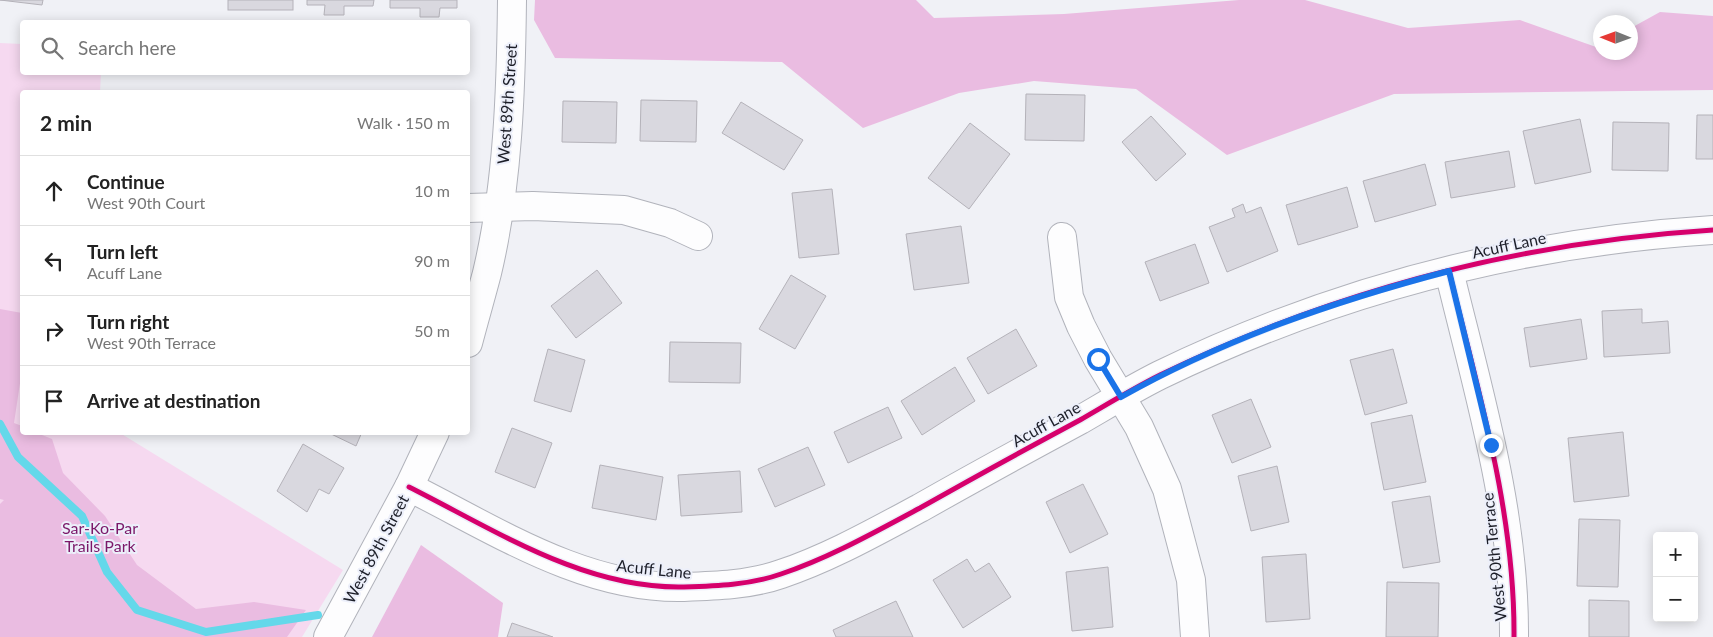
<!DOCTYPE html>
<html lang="en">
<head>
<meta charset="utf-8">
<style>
	body { margin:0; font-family:Lato,sans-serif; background:#f2f2f2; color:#222 }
	.controls { position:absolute; right:15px; bottom:15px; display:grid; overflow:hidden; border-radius:5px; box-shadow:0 2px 12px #0003 }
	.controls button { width:45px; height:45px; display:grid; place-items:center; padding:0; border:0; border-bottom:1px solid #e0e0e0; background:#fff; color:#222; font:25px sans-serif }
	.compass { position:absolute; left:1593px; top:15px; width:45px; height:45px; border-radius:50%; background:#fff; box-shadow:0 2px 12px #0003; rotate:271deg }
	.stop { position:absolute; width:15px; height:15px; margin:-11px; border:4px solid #1a73e8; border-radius:50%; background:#fff }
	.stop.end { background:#1a73e8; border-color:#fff; box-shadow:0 1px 5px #0008 }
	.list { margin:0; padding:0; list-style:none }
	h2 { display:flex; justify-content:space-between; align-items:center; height:65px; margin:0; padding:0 20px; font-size:21px }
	h2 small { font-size:16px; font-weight:400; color:#767676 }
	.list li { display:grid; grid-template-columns:32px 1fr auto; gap:15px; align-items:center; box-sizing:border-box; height:70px; padding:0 20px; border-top:1px solid #e0e0e0 }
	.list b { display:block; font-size:19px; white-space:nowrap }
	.list p { margin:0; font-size:16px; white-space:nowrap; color:#767676 }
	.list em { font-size:16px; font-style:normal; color:#767676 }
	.icon { flex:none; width:28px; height:28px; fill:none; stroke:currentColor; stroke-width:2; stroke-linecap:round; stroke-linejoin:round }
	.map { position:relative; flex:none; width:1713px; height:637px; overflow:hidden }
	.search { position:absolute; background:#fff; box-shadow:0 2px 12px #0003; left:20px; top:20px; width:450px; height:55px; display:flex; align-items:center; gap:12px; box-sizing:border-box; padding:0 18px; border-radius:5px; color:#767676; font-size:19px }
	.panel { position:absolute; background:#fff; box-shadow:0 2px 12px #0003; left:20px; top:90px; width:450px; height:345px; border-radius:5px }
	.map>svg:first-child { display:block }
	.green { fill:#f6d9f0 }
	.forest { fill:#eabce1 }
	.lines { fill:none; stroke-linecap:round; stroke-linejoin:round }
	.stream { stroke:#64d8ea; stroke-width:8 }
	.building { fill:#d9d8df; stroke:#b4b2b9 }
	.street-casing { stroke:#b1b3bb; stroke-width:30 }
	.street { stroke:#fdfdfe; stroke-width:28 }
	.cycleway-casing { stroke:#eceffa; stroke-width:8 }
	.cycleway { stroke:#d6006c; stroke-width:5 }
	.route { stroke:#1a73e8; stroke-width:6 }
	.labels { text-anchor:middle; stroke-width:4; stroke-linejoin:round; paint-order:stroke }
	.street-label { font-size:16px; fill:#1c1e28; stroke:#eceffa }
	.park-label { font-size:16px; fill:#7b1869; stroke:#eceffa }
</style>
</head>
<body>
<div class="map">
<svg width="1713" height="637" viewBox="0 0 1713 637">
	<rect width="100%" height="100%" fill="#f0f1f6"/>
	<polygon class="green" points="0,43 22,44 22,72 101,73 100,92 22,92 22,432 120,433 343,570 302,637 0,637"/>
	<g class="forest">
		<polygon points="535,0 916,0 934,18 1064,14 1239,0 1305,0 1408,28 1520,20 1596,47 1600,44 1600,52 1630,52 1631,28 1660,12 1713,16 1713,90 1394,94 1227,155 1136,89 1034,81 959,93 863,128 782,62 555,58 534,20"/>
		<polygon points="0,309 22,313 22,370 14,423 22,426 22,432 37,433 52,439 63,473 105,516 137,565 196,609 254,602 306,610 287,637 0,637 0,504 4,500 0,499"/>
		<polygon points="421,545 503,603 498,637 372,637"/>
	</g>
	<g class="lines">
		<polyline class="stream" points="0,424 18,457 82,516 107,572 137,610 206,632 318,615"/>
	</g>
	<g class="building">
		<polygon points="0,0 43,0 42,5"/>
		<rect x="228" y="0" width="65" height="10"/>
		<polygon points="307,0 374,0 373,6 344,6 344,15 324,15 325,5 307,5"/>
		<polygon points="390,0 457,0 457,8 440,8 439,17 420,17 420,8 390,8"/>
		<polygon points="1026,94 1085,95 1084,141 1025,140"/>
		<polygon points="641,100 697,101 696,142 640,141"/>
		<polygon points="563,101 617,102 616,143 562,142"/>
		<polygon points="741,102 803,140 784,170 722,133"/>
		<polygon points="1697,115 1713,115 1713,159 1696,159"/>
		<polygon points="1151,116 1186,154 1156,181 1122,142"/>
		<polygon points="1580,119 1591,172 1535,184 1523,131"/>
		<polygon points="1613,122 1669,123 1668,171 1612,170"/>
		<polygon points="970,123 1010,154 969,209 928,178"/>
		<polygon points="1509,151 1515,187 1451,198 1445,162"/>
		<polygon points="1425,164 1436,205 1375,222 1363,181"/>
		<polygon points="1347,187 1358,227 1298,245 1286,205"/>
		<polygon points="832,189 839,254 799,258 792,193"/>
		<polygon points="1243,204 1246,213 1261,207 1278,251 1227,272 1209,227 1235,217 1232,209"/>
		<polygon points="961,226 969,283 914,290 906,234"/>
		<polygon points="1195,244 1209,283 1160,301 1145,262"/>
		<polygon points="597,270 622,303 576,338 551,306"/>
		<polygon points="791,275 826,296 795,349 759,329"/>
		<polygon points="1642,309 1642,323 1668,321 1670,353 1604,357 1602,311"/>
		<polygon points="1581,319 1587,359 1530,367 1524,328"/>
		<polygon points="1016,329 1037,366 988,394 967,358"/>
		<polygon points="670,342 741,343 740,383 669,382"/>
		<polygon points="548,349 585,360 571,412 534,401"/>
		<polygon points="1393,349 1407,403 1365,415 1350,360"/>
		<polygon points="955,367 975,401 922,435 901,401"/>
		<polygon points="1251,399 1271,447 1232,463 1212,415"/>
		<polygon points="888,407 902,438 848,463 834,432"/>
		<polygon points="1412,415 1426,482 1384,490 1371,423"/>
		<polygon points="512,428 552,443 535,488 495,472"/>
		<polygon points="327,432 362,432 356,446"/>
		<polygon points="1623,432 1629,496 1574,502 1568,438"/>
		<polygon points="303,444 344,468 329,494 319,489 307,512 277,491"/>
		<polygon points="808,447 825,485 775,507 758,469"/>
		<polygon points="600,465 663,477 656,520 592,508"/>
		<polygon points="1277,466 1289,522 1251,531 1238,476"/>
		<polygon points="740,471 742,512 681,516 678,475"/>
		<polygon points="1083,484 1108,534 1070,553 1046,502"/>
		<polygon points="1430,496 1440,562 1403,568 1392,502"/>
		<polygon points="1579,519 1620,520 1618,587 1577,586"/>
		<polygon points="1306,554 1310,619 1266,622 1262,557"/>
		<polygon points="967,559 975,572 989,563 1011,597 963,628 933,580"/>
		<polygon points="1108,567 1113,627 1072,631 1066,572"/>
		<polygon points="1387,582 1439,583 1438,637 1386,637"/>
		<polygon points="1589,600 1629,601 1629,637 1589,637"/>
		<polygon points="896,601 913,637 836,637 833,630"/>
		<polygon points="512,623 553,637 507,637"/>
	</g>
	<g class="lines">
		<defs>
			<g id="street">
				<polyline points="468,208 533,206 624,210 670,223 698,236"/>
				<polyline points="1062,237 1069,297 1081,326 1098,359 1139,427 1167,489 1191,580 1195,637"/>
				<path d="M1449 271C1478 391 1515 512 1514 637"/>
				<path d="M468 343C474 320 481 296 487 273 508 185 511 90 512 0"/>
				<path d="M409 487C495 530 584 589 683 587 715 586 750 585 781 574 829 558 875 532 920 508 973 478 1026 449 1080 420 1106 405 1132 389 1160 375 1334 291 1520 242 1713 230"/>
				<polyline points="328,637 409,487 435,432"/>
			</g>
		</defs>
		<use href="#street" class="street-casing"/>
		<use href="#street" class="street"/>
		<defs>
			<g id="cycleway">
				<path d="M1449 271C1478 391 1515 512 1514 637"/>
				<path d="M409 487C495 530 584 589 683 587 715 586 750 585 781 574 829 558 875 532 920 508 973 478 1026 449 1080 420 1106 405 1132 389 1160 375 1334 291 1520 242 1713 230"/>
			</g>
		</defs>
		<use href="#cycleway" class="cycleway-casing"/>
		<use href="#cycleway" class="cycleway"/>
	</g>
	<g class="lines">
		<path class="route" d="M1098 359 1121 397C1224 339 1335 301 1449 271L1491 445"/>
	</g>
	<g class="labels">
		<g class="street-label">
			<text transform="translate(507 104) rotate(-86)" y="6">West 89th Street</text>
			<text transform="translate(1509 245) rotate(-12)" y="6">Acuff Lane</text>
			<text transform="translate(1046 424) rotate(-29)" y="6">Acuff Lane</text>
			<text transform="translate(376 549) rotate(-62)" y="6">West 89th Street</text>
			<text transform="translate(1494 557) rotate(-96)" y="6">West 90th Terrace</text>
			<text transform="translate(654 569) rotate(6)" y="6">Acuff Lane</text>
		</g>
		<g class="park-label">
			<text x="100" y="534">Sar-Ko-Par<tspan x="100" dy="18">Trails Park</tspan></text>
		</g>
	</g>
</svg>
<div class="controls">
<button>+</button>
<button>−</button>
</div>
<svg class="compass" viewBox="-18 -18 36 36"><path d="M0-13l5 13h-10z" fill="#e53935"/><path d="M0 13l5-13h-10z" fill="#767676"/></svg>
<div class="stop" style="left:1098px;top:359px"></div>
<div class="stop end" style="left:1491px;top:445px"></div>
<div class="search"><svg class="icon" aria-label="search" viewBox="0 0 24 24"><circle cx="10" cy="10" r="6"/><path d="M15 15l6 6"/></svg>Search here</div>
<section class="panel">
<h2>2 min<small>Walk · 150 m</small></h2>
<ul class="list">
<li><svg class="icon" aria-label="ahead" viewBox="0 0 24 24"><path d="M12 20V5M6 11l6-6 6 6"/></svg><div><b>Continue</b><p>West 90th Court</p></div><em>10 m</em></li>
<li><svg class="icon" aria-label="left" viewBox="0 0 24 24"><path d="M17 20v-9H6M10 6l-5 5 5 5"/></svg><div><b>Turn left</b><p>Acuff Lane</p></div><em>90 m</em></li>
<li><svg class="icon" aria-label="right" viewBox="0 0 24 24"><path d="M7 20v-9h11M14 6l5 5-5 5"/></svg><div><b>Turn right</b><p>West 90th Terrace</p></div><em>50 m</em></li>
<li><svg class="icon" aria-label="arrive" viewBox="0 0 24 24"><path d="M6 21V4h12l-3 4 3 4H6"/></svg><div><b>Arrive at destination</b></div></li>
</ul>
</section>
</div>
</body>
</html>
